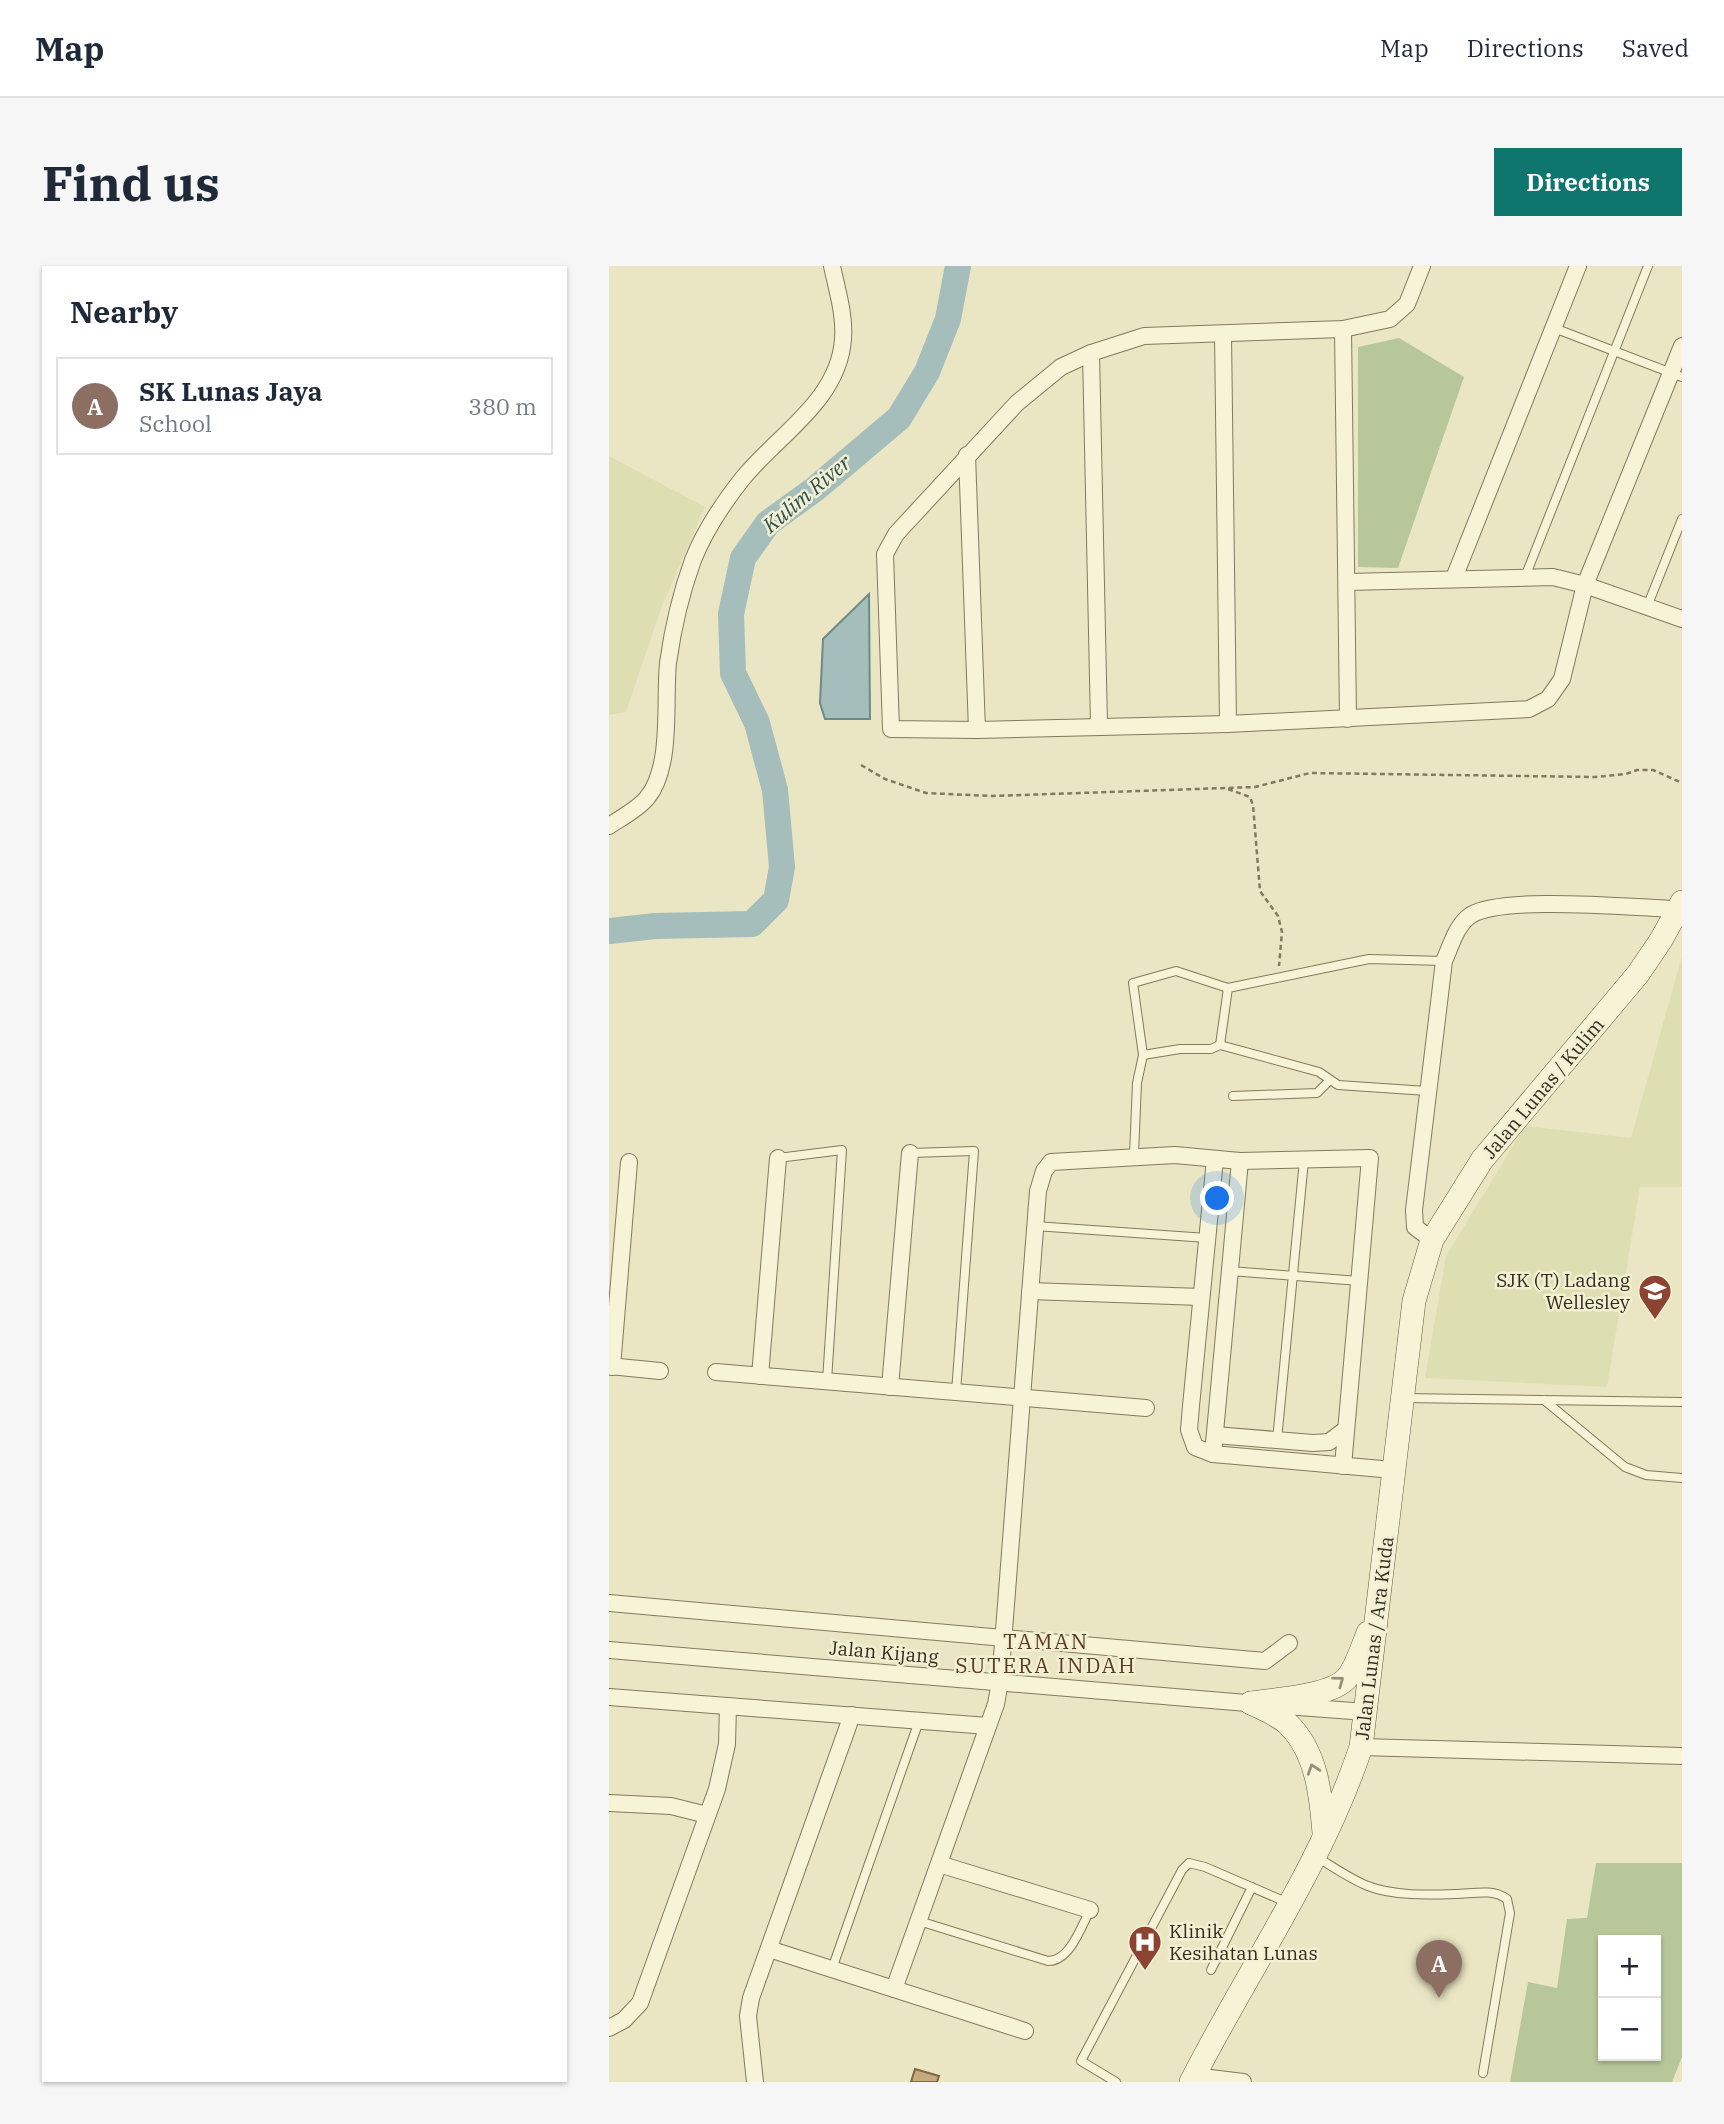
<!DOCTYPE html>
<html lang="en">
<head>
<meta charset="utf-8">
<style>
	body { margin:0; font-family:"IBM Plex Serif",serif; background:#f6f6f7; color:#1f2937 }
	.controls { position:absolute; right:21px; bottom:21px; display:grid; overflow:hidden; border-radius:0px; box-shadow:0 2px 5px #0004 }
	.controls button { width:63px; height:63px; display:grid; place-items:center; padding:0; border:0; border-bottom:2px solid #e0e1e3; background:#fff; color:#1f2937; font:35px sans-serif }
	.you { position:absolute; left:609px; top:933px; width:24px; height:24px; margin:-18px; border:5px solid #fff; border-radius:50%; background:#1a73e8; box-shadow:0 0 0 10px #1a73e833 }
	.badge { display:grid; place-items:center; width:46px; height:46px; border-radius:50%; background:#0f766e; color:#fff; font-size:23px; font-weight:700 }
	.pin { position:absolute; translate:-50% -58px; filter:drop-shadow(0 2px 4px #0008) }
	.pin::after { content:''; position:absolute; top:37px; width:24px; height:21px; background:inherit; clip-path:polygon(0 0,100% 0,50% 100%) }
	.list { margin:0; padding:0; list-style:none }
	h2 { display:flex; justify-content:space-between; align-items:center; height:91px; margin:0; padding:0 28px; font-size:30px }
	h2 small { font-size:23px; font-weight:400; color:#747a83 }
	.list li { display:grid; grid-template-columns:46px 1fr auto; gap:21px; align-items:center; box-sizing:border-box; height:98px; margin:0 14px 14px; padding:0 14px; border:2px solid #e0e1e3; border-radius:0px }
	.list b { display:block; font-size:26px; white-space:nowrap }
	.list p { margin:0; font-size:23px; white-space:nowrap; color:#747a83 }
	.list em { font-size:23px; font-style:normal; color:#747a83 }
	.map { position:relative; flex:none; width:1073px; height:1816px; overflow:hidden; border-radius:0px }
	header { display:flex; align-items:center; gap:42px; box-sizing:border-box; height:98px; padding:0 35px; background:#fff; border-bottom:2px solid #e0e1e3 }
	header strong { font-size:33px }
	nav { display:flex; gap:38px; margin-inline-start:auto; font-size:24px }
	.intro { display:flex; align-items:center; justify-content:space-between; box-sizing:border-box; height:168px; padding:0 42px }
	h1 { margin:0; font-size:49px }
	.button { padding:18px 32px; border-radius:0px; background:#0f766e; color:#fff; font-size:24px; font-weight:700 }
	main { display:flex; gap:42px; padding:0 42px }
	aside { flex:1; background:#fff; border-radius:0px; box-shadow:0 2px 5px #0004 }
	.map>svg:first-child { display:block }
	.farmland { fill:#dddfb2 }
	.green { fill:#b8c799; fill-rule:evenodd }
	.water { fill:#a5bdbb; stroke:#6d8a89; stroke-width:2 }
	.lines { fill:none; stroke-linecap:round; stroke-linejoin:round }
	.river { stroke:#a5bdbb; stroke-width:26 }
	.building { fill:#c5aa7d; stroke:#806844; stroke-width:2 }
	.lane-casing { stroke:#83795c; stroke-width:10 }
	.street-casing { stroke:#83795c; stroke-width:18 }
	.secondary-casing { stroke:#655a3f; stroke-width:24 }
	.path { stroke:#83795c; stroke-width:2.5; stroke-dasharray:5 3.5; stroke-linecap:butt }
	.lane { stroke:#f6f3d6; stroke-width:8 }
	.street { stroke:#f6f3d6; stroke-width:16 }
	.secondary { stroke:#f6f3d6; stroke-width:23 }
	.oneway { stroke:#95907a }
	.labels { text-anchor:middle; stroke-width:5; stroke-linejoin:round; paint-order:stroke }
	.street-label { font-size:19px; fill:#342d1f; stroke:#f2f0d2 }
	.poi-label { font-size:19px; fill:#342d1f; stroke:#f2f0d2; text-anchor:end }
	.water-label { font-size:21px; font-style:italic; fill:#2f4d52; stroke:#f2f0d2 }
	.neighbourhood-label { font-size:21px; letter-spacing:2px; fill:#5d3a22; stroke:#f2f0d2 }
</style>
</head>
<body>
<header>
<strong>Map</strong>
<nav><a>Map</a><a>Directions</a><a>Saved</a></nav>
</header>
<div class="intro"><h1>Find us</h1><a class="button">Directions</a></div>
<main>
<aside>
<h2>Nearby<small></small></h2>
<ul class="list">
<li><span class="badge" style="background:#8d6e63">A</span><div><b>SK Lunas Jaya</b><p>School</p></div><em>380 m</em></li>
</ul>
</aside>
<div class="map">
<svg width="1073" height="1816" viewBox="0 0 1073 1816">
	<rect width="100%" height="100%" fill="#eae6c4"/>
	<g class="farmland">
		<polygon points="0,190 96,241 53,340 17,446 0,449"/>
		<polygon points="1073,690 1073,921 1031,921 998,1121 816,1112 837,990 916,860 1022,872"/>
	</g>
	<g class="green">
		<polygon points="790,72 855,111 789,302 749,301 749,81"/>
		<path d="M987 1597H1073V1791L1063 1816H901L919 1716 948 1722 958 1653 978 1652ZM1047 1674V1790H994V1674Z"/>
	</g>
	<polygon class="water" points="260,328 261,453 216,453 211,437 214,373"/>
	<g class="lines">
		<polyline class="river" points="0,665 46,660 143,658 167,634 173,601 166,524 148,457 124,407 122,348 134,292 159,257 206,223 290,152 318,106 339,53 349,0"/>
	</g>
	<polygon class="building" points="306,1803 330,1810 328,1816 302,1816"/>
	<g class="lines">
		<defs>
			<g id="lane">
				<polyline points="945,62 1073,111"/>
				<polyline points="916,311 1039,0"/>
				<polyline points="1038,341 1073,253"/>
				<polyline points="611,779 619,722"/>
				<polyline points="534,789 571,783 602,783 611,779 710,806 729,819 818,825"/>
				<polyline points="624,830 708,827 721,814"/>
				<polyline points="301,887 365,885 347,1126"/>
				<polyline points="525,889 528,817 534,789 524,717 567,705 619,722 760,693 835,695"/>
				<polyline points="169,892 233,884 218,1115"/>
				<polyline points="426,960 598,972"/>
				<polyline points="621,1005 750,1015"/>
				<polyline points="795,1132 1073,1136"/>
				<polyline points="935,1134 1016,1201 1037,1209 1073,1212"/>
				<polyline points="668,1174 695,894"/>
				<path d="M706 1590C723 1600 741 1613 759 1620 784 1630 819 1629 846 1628 863 1628 883 1622 898 1633L901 1647 874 1807"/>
				<path d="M310 1655 439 1695C461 1695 472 1661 481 1644"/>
				<polyline points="223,1703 310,1455"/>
				<polyline points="602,1704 643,1621"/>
				<polyline points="507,1816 472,1795 573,1604 580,1597 596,1601 677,1636"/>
			</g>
			<g id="street">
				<polyline points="813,0 798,38 781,53 734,63 535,70 482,87 452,101 408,137 287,268 276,288 282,463 368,464 619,458 920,443 939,433 953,413 976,319 1073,80"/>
				<polyline points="734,63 739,453"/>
				<polyline points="614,68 619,458"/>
				<polyline points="482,87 490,459"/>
				<polyline points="358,189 368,464"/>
				<polyline points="845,312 969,0"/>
				<polyline points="738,316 944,311 976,319 1073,353"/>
				<path d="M0 560C12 552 29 543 38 532 64 501 55 435 59 397 64 361 72 327 84 294 96 264 114 237 134 212 169 169 230 134 234 73 236 49 228 24 223 0"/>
				<polyline points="606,893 582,1140 580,1164 586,1181 604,1188 784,1204"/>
				<path d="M823 974 806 961 805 944 835 695C842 680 847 659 862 649 894 629 1026 642 1069 643"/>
				<polyline points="421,1025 592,1031"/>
				<polyline points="0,1100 51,1105"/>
				<polyline points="3,1101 20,896"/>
				<polyline points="107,1106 537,1142"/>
				<polyline points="151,1110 169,892"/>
				<polyline points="281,1121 301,887"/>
				<polyline points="606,1169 704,1177 720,1176 737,1163"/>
				<polyline points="604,1188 631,895"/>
				<polyline points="0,1337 656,1395 680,1377"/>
				<polyline points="0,1384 650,1438"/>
				<polyline points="0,1431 379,1460"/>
				<polyline points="676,1440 757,1446"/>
				<polyline points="752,1481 1073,1490"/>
				<polyline points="0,1537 62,1540 98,1549"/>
				<polyline points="330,1598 481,1644"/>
				<polyline points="160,1683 416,1765"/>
				<polyline points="285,1723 387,1438 391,1416 429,925 435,905 442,896 566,889 631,895 761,892 734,1200"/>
				<polyline points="0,1762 15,1754 31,1737 108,1523 118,1478 119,1440"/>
				<polyline points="585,1810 634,1816"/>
				<polyline points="146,1816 139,1750 142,1732 243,1449"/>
			</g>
			<g id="secondary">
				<path d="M642 1437C666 1433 721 1431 738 1412 748 1400 753 1381 759 1367"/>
				<path d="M642 1437C654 1443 670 1449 680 1459 708 1487 712 1530 715 1567"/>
				<path d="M582 1816C639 1704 712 1601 752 1481L805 1035 823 974 873 894 1029 708 1052 674 1073 636"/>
			</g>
		</defs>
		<use href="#lane" class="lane-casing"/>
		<use href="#street" class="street-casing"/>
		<use href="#secondary" class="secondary-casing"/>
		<g class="path">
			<polyline points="252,499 276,513 317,527 383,530 646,521 701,507 986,511 1017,508 1028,504 1044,504 1073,517"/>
			<polyline points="619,523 641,531 644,539 651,625 669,650 673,666 670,700"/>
		</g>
		<use href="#lane" class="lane"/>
		<use href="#street" class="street"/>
		<use href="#secondary" class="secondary"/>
	</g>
	<defs><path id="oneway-chevron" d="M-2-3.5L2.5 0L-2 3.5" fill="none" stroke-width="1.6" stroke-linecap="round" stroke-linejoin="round" transform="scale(1.75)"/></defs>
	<g class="oneway">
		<use href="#oneway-chevron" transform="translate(730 1415) rotate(-37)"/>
		<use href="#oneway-chevron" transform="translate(704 1503) rotate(-108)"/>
	</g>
	<defs>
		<symbol id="school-pin" viewBox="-11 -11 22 30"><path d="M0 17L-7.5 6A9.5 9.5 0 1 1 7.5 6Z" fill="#8d4331" stroke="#f2f0d2"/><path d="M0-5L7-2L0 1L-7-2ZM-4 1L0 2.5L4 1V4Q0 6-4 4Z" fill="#fff"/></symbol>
		<symbol id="hospital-pin" viewBox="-11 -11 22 30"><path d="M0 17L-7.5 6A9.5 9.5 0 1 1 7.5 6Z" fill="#8d4331" stroke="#f2f0d2"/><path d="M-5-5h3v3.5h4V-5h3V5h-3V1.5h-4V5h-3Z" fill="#fff"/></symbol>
	</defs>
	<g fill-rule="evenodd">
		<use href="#school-pin" x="1027" y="1006" width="38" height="52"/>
		<use href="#hospital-pin" x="517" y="1657" width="38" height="52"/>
	</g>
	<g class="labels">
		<g class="street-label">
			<text transform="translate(934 822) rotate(-50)" y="7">Jalan Lunas / Kulim</text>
			<text transform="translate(765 1372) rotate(-83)" y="7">Jalan Lunas / Ara Kuda</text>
			<text transform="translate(275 1386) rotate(5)" y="7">Jalan Kijang</text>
		</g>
		<g class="poi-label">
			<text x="1021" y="1021">SJK (T) Ladang<tspan x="1021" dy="22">Wellesley</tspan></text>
			<text x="560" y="1672" text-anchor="start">Klinik<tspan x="560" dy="22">Kesihatan Lunas</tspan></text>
		</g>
		<g class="water-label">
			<text transform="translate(198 228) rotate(-40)" y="7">Kulim River</text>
		</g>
		<g class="neighbourhood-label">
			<text x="437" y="1383">TAMAN<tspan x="437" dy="24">SUTERA INDAH</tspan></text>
		</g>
	</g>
</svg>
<div class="controls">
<button>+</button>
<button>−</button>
</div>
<div class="you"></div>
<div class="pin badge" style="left:830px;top:1732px;background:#8d6e63">A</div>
</div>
</main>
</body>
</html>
